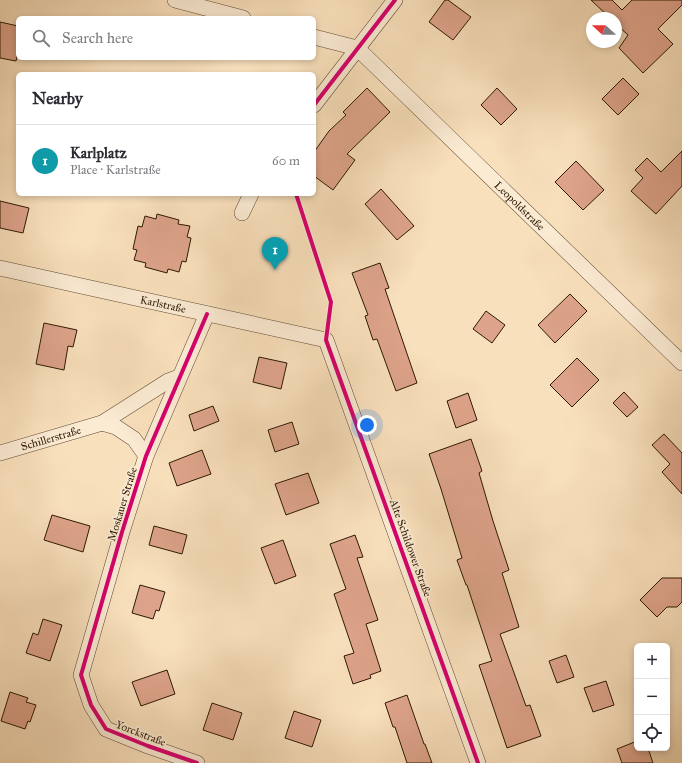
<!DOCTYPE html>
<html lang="en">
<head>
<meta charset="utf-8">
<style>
	body { margin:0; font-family:"IM FELL Great Primer",serif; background:#f2f2f3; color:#2b2b33 }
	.controls { position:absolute; right:12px; bottom:12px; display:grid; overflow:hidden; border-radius:6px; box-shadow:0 2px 6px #0003 }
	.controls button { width:36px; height:36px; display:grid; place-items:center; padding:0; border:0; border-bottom:1px solid #e1e1e2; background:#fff; color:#2b2b33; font:20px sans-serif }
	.compass { position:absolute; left:586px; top:12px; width:36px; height:36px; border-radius:50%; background:#fff; box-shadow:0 2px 6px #0003; rotate:291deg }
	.you { position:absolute; left:367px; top:425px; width:14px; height:14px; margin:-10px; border:3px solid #fff; border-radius:50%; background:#1a73e8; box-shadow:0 0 0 6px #1a73e833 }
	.badge { display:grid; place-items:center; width:26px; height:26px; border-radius:50%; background:#d93025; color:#fff; font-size:13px; font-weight:700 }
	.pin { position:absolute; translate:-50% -33px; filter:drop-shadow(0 1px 2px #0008) }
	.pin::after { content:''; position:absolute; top:21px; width:14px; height:12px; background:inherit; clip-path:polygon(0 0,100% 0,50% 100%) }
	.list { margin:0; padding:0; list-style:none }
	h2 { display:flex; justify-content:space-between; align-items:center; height:52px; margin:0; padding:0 16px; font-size:17px }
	h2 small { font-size:13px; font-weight:400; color:#7c7c81 }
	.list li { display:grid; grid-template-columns:26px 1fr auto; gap:12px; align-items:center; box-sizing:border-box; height:72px; padding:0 16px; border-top:1px solid #e1e1e2 }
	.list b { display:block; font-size:15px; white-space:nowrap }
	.list p { margin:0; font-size:13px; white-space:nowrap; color:#7c7c81 }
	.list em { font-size:13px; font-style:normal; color:#7c7c81 }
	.icon { flex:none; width:22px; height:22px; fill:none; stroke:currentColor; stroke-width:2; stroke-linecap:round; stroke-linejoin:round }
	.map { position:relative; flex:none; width:682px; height:763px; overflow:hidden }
	.search { position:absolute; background:#fff; box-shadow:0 2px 6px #0003; left:16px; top:16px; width:300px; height:44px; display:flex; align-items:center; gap:10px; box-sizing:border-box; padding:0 14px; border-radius:6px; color:#7c7c81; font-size:15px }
	.panel { position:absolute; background:#fff; box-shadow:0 2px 6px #0003; left:16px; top:72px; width:300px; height:124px; border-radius:6px }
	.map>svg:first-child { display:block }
	.building { fill:#dea48b; stroke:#2e1805 }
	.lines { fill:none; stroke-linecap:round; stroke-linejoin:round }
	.minor-casing { stroke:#614a33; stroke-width:16 }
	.minor { stroke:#fbebd3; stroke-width:15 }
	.cycleway-casing { stroke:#fbebd3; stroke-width:6 }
	.cycleway { stroke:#d6006c; stroke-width:4 }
	.labels { text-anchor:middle; stroke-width:3.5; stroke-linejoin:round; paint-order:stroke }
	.street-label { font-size:11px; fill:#2e1805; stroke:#fbebd3 }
</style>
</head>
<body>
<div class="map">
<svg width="682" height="763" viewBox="0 0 682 763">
	<rect width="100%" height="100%" fill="#f9e0bc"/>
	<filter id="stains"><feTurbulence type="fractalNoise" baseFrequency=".005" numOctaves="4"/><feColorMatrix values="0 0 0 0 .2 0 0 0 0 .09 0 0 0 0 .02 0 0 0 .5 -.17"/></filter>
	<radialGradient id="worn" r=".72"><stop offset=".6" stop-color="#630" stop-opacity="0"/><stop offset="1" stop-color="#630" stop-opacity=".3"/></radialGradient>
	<g class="building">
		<polygon points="445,0 448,0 471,17 453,40 429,22"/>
		<polygon points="591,0 612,0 622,10 632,0 682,0 682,5 658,29 673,44 643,73 619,48 628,35 616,24 616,18 610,18"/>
		<polygon points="0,22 18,26 18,53 16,61 0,58"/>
		<polygon points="623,78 639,94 618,115 602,99"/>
		<polygon points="367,88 390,112 347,154 355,160 333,190 314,176 314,152 329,131 346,115 343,112"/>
		<polygon points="497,88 517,109 501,125 481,105"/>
		<polygon points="682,151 682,186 656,214 631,191 643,178 635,170 647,158 661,172"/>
		<polygon points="576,161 604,190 583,210 555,182"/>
		<polygon points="381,189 414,226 397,240 365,204"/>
		<polygon points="0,201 29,208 23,233 0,228"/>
		<polygon points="157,214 179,220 178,224 190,226 187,237 191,238 186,262 182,261 179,272 168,269 167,273 145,267 146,263 134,260 137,250 133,249 138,226 142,227 145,216 156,219"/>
		<polygon points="380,263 389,288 385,289 417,383 396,391 377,339 373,340 365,316 368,315 352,273"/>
		<polygon points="570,294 587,311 555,343 538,325"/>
		<polygon points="486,311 505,325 492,343 473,329"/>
		<polygon points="44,323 77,330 73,347 68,346 64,370 36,364"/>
		<polygon points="259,357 287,363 281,389 253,382"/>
		<polygon points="577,358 599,380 572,407 550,385"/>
		<polygon points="624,392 638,407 627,417 613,403"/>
		<polygon points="468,393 477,420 456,428 447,401"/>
		<polygon points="213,406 219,421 194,431 189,415"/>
		<polygon points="292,422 299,444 275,452 268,430"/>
		<polygon points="664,434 682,453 682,494 662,472 670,464 652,445"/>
		<polygon points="471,439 482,471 479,473 493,521 509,570 502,573 519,627 500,634 526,706 530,705 541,736 507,748 479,665 492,661 467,585 466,585 457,560 462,558 441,489 429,454"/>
		<polygon points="202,450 211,474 177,486 169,463"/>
		<polygon points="308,473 319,503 286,515 275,484"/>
		<polygon points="52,515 90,526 83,552 44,540"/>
		<polygon points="154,526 187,535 182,554 149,545"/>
		<polygon points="355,535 363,557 357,558 378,620 366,624 381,671 370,675 371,678 353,684 344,656 354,653 334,594 346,589 330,544"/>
		<polygon points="283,540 296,576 275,584 261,548"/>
		<polygon points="662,578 682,578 682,602 677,607 667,607 657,617 640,600"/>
		<polygon points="140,585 165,592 159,611 156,610 153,619 132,613"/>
		<polygon points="43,619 62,625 50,661 26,653 33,633 38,635"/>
		<polygon points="566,655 574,677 557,683 549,661"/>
		<polygon points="167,670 175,694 141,706 132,682"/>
		<polygon points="606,681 614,705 593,712 584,688"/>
		<polygon points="10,692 28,698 26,702 36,705 30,722 28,721 25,729 1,721"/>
		<polygon points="407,695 424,744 425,744 432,763 407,763 395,727 393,727 385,703"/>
		<polygon points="212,703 242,713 233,740 203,730"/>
		<polygon points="294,711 321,720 312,747 285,738"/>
		<polygon points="637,741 637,748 648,748 653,763 622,763 617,749"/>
	</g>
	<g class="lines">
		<defs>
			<g id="minor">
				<polyline points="175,0 243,18"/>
				<path id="s1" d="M314 37 357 48 682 363"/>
				<polyline points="314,105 395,0"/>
				<polyline points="242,213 251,194"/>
				<path id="s2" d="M0 268 326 340 478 763"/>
				<polyline points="102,423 116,427 134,439 146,456"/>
				<path id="s3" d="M0 453 102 423 168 381 179 377"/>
				<polyline points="197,763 148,746 106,729 91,705 81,675 122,532 146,456 207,314"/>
			</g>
		</defs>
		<use href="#minor" class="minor-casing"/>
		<use href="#minor" class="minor"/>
		<defs>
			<g id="cycleway">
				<polyline points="314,105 395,0"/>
				<polyline points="296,194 331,302 326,340 478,763"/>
				<polyline points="197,763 148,746 106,729 91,705 81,675 122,532 146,456 207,314"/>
			</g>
		</defs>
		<use href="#cycleway" class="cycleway-casing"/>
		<use href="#cycleway" class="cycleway"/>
	</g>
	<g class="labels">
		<g class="street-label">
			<text dy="4" stroke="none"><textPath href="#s1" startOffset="271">Leopoldstraße</textPath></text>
			<text dy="4" stroke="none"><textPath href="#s2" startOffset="167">Karlstraße</textPath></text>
			<text dy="4" stroke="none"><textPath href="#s3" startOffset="53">Schillerstraße</textPath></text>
			<text transform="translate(122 504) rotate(-73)" y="4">Moskauer Straße</text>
			<text transform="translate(411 548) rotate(70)" y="4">Alte Schildower Straße</text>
			<text transform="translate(141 733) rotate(21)" y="4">Yorckstraße</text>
		</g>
	</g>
	<rect width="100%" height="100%" filter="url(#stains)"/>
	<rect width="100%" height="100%" fill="url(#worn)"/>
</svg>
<div class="controls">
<button>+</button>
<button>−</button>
<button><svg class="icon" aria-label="locate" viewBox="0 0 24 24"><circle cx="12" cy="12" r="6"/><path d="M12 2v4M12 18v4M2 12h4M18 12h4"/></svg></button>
</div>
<svg class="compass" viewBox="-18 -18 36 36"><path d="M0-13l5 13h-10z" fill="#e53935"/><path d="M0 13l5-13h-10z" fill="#7c7c81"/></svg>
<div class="you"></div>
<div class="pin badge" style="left:275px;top:270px;background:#0f9aa8">1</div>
<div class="search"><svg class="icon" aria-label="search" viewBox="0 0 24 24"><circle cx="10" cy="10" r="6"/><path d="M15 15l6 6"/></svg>Search here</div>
<section class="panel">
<h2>Nearby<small></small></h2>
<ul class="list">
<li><span class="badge" style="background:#0f9aa8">1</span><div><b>Karlplatz</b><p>Place · Karlstraße</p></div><em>60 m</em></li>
</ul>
</section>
</div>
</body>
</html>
